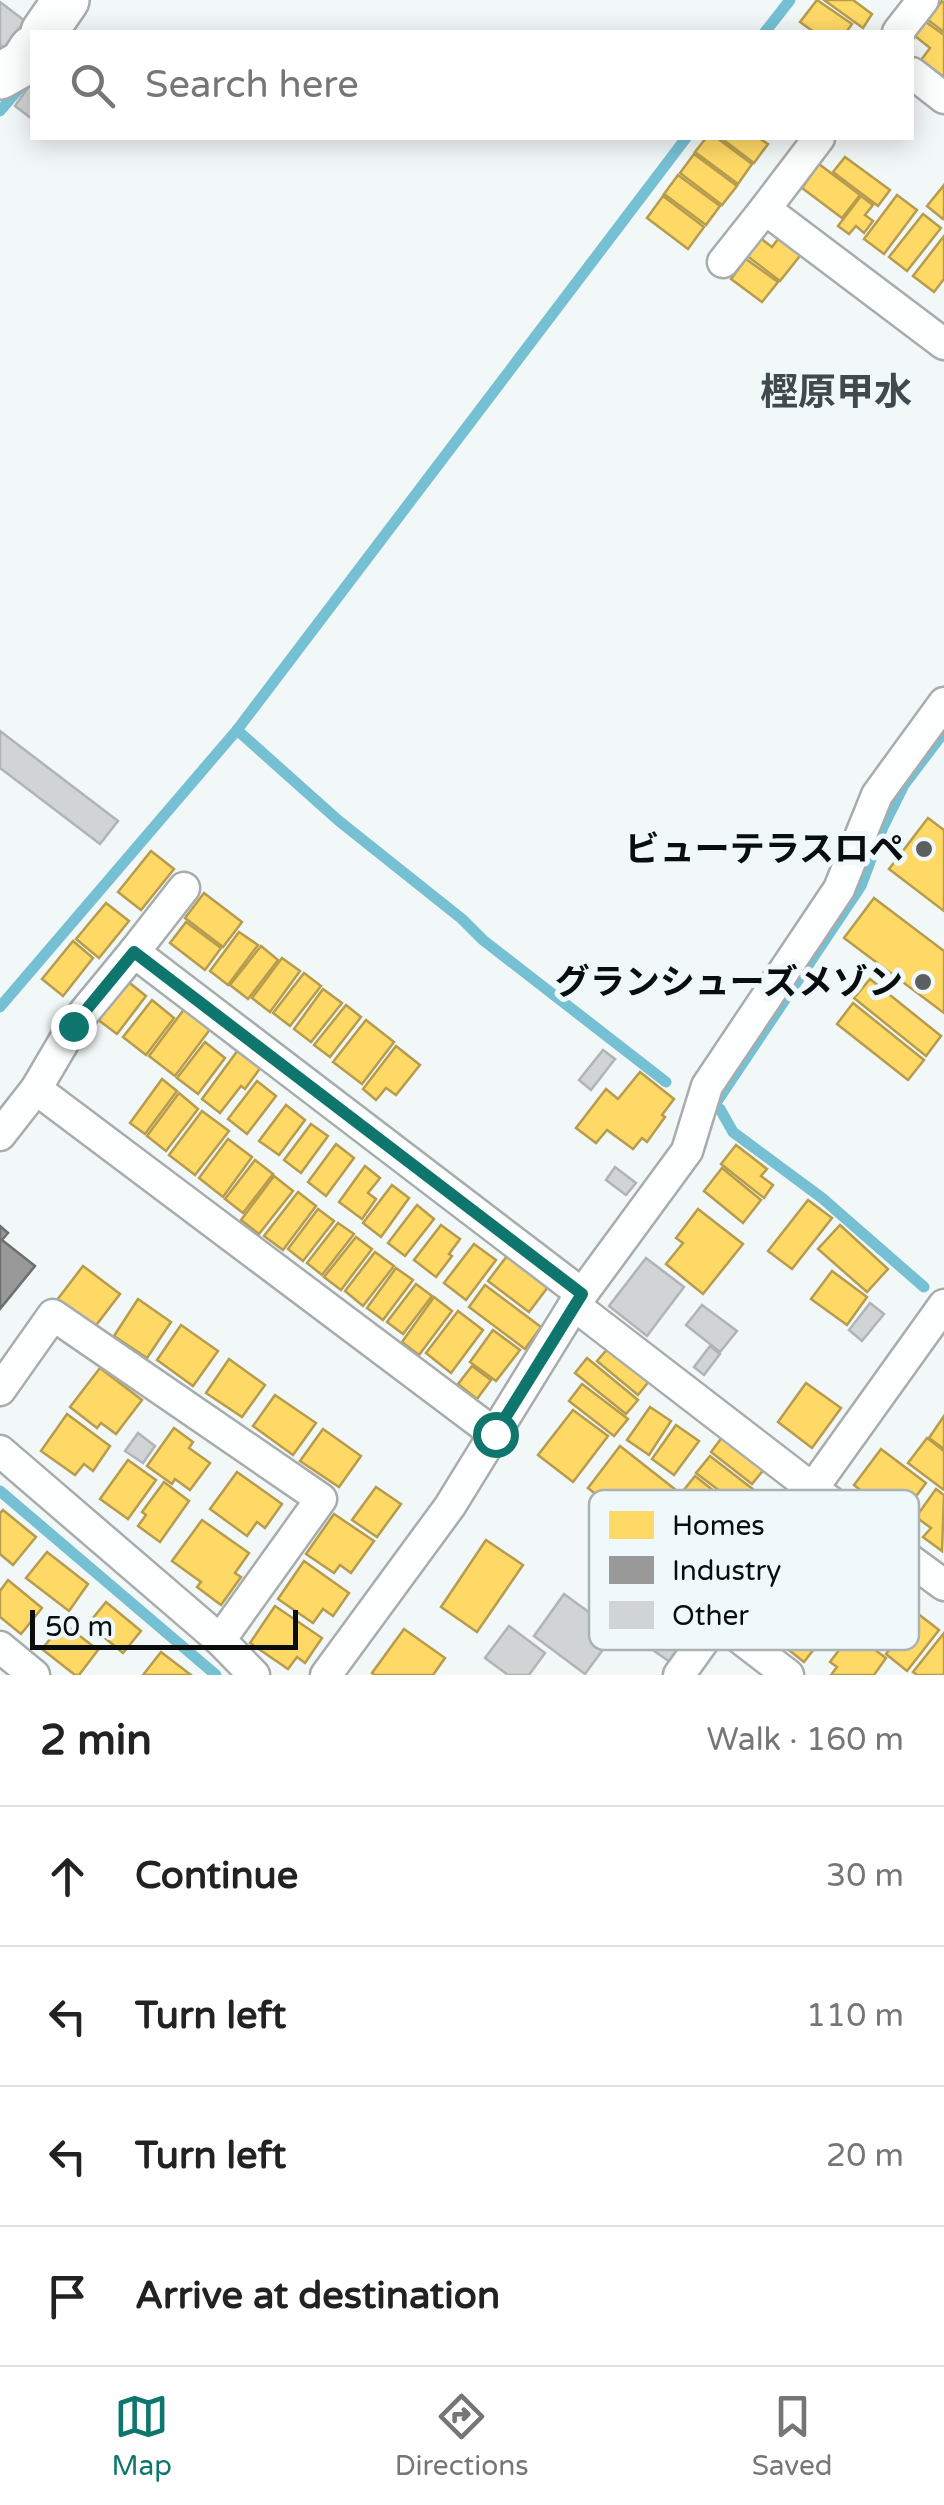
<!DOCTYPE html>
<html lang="en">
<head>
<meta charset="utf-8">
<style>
	body { margin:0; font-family:"Varela Round","Noto Sans JP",sans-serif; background:#f2f2f2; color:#222 }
	.scale { position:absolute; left:30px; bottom:25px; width:268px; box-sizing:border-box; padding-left:10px; border:5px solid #0a0d0e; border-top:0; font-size:28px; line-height:35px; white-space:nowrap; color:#0a0d0e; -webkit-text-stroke:8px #eff8fa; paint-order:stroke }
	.stop { position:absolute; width:30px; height:30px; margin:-22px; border:8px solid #0f766e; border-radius:50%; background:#fff }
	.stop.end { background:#0f766e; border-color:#fff; box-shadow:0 2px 10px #0008 }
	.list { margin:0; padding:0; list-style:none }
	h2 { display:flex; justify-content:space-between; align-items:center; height:130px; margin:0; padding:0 40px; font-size:42px }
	h2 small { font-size:32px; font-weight:400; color:#767676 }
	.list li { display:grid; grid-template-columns:65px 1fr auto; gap:30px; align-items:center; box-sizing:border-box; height:140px; padding:0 40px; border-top:2px solid #e0e0e0 }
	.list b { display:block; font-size:38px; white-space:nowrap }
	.list em { font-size:32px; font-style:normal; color:#767676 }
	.icon { flex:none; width:55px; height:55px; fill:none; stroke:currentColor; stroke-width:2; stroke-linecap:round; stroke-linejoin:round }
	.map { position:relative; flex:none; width:944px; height:1675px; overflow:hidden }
	.search { position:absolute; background:#fff; box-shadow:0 5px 25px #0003; left:30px; right:30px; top:30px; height:110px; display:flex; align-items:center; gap:25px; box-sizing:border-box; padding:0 35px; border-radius:0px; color:#767676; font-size:38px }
	.sheet { height:690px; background:#fff }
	nav { display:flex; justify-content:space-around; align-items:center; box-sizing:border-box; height:140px; border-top:2px solid #e0e0e0; background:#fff; font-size:28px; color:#767676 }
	nav a { display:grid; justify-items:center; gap:5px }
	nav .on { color:#0f766e }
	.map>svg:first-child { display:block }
	.homes { fill:#ffd966; stroke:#b69c4c; stroke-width:2.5 }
	.industry { fill:#999; stroke:#6e6f6f; stroke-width:2.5 }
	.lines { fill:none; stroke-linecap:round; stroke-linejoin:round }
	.stream { stroke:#75c0d3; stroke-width:11 }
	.building { fill:#d1d4d5; stroke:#b0b4b4; stroke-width:2.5 }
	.street-casing { stroke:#a8acad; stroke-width:35 }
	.secondary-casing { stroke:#a8acad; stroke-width:50 }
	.street { stroke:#fdfefe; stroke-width:30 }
	.secondary { stroke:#fdfefe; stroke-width:45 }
	.route { stroke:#0f766e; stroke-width:12 }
	.poi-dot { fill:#5b5f60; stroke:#eff8fa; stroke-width:4 }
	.labels { text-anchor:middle; stroke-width:10; stroke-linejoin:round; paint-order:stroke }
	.poi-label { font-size:35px; font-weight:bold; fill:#0a0d0e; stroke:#eff8fa; text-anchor:end }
	.neighbourhood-label { font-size:38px; font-weight:bold; fill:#42494c; stroke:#eff8fa }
	.key { fill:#eff8fa; stroke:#aab2b3; stroke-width:2.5 }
	.key-label { font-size:28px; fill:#0a0d0e }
</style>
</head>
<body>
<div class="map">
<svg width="944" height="1675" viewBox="0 0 944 1675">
	<rect width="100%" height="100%" fill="#f2f7f7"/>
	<g class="homes">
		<polygon points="817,0 852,24 847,31 849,32 814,32 800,22"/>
		<polygon points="824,0 853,0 872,14 863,28"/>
		<polygon points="942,1 944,3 944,32 928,20"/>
		<polygon points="926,22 944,35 944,77 921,60 930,48 915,36"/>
		<polygon points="706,138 717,138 752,164 738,184 695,152"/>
		<polygon points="721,138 759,138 768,144 754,163"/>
		<polygon points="694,154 737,186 722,205 680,173"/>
		<polygon points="845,157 890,190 878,206 833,172"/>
		<polygon points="819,164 860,195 842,218 802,188"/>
		<polygon points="678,175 720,206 706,225 664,194"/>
		<polygon points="944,185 944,218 943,219 927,206"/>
		<polygon points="897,195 917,210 884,254 864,239"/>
		<polygon points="663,196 704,227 688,249 647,218"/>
		<polygon points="861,196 873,205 865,215 873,221 864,233 856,226 849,234 838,226"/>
		<polygon points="923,214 941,228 907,271 889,257"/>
		<polygon points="781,235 803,252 780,281 746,255 759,237 772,247"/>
		<polygon points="944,236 944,279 934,292 913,276"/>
		<polygon points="746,259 778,282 762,302 731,279"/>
		<polygon points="928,818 944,830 944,911 889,869"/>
		<polygon points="151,851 174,869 141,910 118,892"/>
		<polygon points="204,893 242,922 223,947 185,918"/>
		<polygon points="874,898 944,951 944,1013 844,938"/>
		<polygon points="106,903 129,921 99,958 76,939"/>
		<polygon points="186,922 221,948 205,970 170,943"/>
		<polygon points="239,932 258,945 228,985 210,971"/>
		<polygon points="73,941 93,958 63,996 42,979"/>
		<polygon points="261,946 278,960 248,999 230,985"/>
		<polygon points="282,958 300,971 270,1012 252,998"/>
		<polygon points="304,973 321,986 290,1026 273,1013"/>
		<polygon points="870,979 941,1036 926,1056 854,998"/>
		<polygon points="126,980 146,996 117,1034 97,1019"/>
		<polygon points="323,989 342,1003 311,1042 294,1029"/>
		<polygon points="152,1000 174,1018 146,1055 123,1037"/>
		<polygon points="853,1003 924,1060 908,1080 837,1024"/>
		<polygon points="346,1005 361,1017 330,1057 314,1045"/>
		<polygon points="185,1008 211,1028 175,1076 149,1056"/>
		<polygon points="366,1020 394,1042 362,1084 333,1062"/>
		<polygon points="205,1042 225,1058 198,1094 177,1078"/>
		<polygon points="396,1046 420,1065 396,1095 386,1088 376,1100 363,1089"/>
		<polygon points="238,1050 261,1067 245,1089 241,1086 220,1113 202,1099"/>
		<polygon points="640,1072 674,1099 662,1115 665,1117 647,1142 642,1138 633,1149 607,1130 596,1143 576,1128 606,1089 618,1099"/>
		<polygon points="162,1079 177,1091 145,1134 130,1123"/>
		<polygon points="257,1081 276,1096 247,1134 228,1119"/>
		<polygon points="179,1093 198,1109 166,1151 147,1136"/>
		<polygon points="286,1105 305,1120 279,1155 259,1141"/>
		<polygon points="202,1111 229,1131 195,1175 169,1155"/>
		<polygon points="311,1124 328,1136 301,1173 284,1160"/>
		<polygon points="228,1139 252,1157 223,1197 199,1178"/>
		<polygon points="336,1144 354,1158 326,1196 308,1182"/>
		<polygon points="736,1145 767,1169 761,1176 773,1185 764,1198 721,1164"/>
		<polygon points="255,1160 273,1174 243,1213 225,1199"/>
		<polygon points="365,1166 380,1178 368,1193 376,1199 362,1219 339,1202"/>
		<polygon points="722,1168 761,1200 743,1223 704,1191"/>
		<polygon points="274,1176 293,1191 259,1234 241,1220"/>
		<polygon points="392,1185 409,1198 381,1237 363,1223"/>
		<polygon points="298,1192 316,1206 283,1250 264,1236"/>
		<polygon points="808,1200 832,1218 792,1269 768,1251"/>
		<polygon points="417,1205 434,1219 405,1256 388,1243"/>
		<polygon points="318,1209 334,1221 303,1261 288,1249"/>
		<polygon points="698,1209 743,1244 703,1294 666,1264 683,1243 676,1238"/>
		<polygon points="338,1223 354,1234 322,1275 307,1263"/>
		<polygon points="441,1225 460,1239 449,1254 452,1256 436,1277 414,1260"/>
		<polygon points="840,1225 888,1269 867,1292 818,1249"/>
		<polygon points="356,1237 372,1249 341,1290 324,1277"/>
		<polygon points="474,1244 496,1260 466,1300 444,1283"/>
		<polygon points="375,1252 394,1266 363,1306 345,1291"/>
		<polygon points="507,1256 548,1287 529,1312 488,1281"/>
		<polygon points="83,1266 120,1294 94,1328 57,1300"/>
		<polygon points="396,1268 413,1280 383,1320 367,1308"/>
		<polygon points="832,1271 867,1297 847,1325 811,1299"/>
		<polygon points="416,1284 432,1296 403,1334 387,1322"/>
		<polygon points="485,1285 541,1327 525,1349 469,1307"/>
		<polygon points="434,1297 452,1311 419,1355 402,1342"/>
		<polygon points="138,1299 171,1322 147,1358 114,1336"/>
		<polygon points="458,1311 483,1330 451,1373 426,1353"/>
		<polygon points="181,1325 218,1351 193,1386 157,1360"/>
		<polygon points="493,1330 520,1350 496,1381 470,1362"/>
		<polygon points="609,1347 650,1380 638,1395 597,1361"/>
		<polygon points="587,1358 638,1400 626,1414 575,1373"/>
		<polygon points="229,1359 265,1385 242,1417 206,1393"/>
		<polygon points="472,1366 491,1380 477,1399 458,1384"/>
		<polygon points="100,1368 142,1400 116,1434 101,1423 97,1428 70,1407"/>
		<polygon points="806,1383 841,1408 812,1448 778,1422"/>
		<polygon points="582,1384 628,1419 614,1436 569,1401"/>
		<polygon points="275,1395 316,1423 293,1455 253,1426"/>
		<polygon points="650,1407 671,1421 649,1455 627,1440"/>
		<polygon points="573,1410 608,1436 573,1482 538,1455"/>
		<polygon points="67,1414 110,1446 93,1471 84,1464 75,1475 41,1451"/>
		<polygon points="944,1416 944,1449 929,1438"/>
		<polygon points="676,1425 699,1441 674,1475 652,1459"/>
		<polygon points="174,1428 193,1442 189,1448 210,1463 190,1490 175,1479 172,1484 147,1466"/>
		<polygon points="323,1429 361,1456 339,1487 300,1461"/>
		<polygon points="723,1436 765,1468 752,1484 711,1452"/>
		<polygon points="927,1438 944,1451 944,1490 908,1463"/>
		<polygon points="620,1446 719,1524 686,1566 588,1488"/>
		<polygon points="881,1449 926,1483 905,1511 890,1500 884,1509 854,1485"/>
		<polygon points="710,1456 754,1490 741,1507 696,1473"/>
		<polygon points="128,1460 156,1480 128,1519 100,1499"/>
		<polygon points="237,1472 282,1504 265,1528 257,1522 247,1536 210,1509"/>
		<polygon points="695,1476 738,1510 727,1525 683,1491"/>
		<polygon points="164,1482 189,1501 160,1542 138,1526 146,1515 142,1512"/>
		<polygon points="376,1487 401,1504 377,1537 352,1520"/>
		<polygon points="936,1489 944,1495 942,1551 923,1537 931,1528 916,1517"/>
		<polygon points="3,1510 36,1537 13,1565 0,1554 0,1513"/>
		<polygon points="334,1514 374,1541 351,1573 340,1565 334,1573 306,1554"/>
		<polygon points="202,1520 249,1553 235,1573 241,1577 221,1605 197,1587 201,1582 172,1561"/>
		<polygon points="486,1540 523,1565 477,1632 441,1607"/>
		<polygon points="47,1552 88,1584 69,1611 26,1578"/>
		<polygon points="304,1561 349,1593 333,1616 323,1609 313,1623 278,1599"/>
		<polygon points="8,1580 42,1608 21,1634 0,1617 0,1591"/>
		<polygon points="807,1595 838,1618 804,1662 780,1643 792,1626 787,1622"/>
		<polygon points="106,1602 141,1631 123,1653 88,1624"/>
		<polygon points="275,1606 322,1638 305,1663 297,1657 288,1669 250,1643"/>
		<polygon points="917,1613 939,1630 907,1671 886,1654"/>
		<polygon points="63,1623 98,1650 79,1675 75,1675 42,1649"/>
		<polygon points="404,1629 445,1658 433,1675 375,1675 372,1673"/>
		<polygon points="852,1633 886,1658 874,1675 831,1675 837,1667 830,1662"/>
		<polygon points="944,1633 944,1675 917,1675 913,1672"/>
		<polygon points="161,1652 191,1675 143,1675"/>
	</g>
	<polygon class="industry" points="0,1226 8,1233 2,1240 35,1266 0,1309"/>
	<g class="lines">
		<g class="stream">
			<polyline points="765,32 790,0"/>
			<polyline points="0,111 23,84"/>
			<polyline points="237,730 339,821 462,919 483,940 666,1082"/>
			<polyline points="0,1007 237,730 686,138"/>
			<polyline points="714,1106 861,886 883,827 904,785 944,732"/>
			<polyline points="720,1109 733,1132 822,1198 924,1287"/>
			<polyline points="0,1491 216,1675"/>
		</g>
	</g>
	<g class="building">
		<polygon points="0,2 25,21 4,48 0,45"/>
		<polygon points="32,82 32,119 15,106"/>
		<polygon points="0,731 118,821 100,844 0,768"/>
		<polygon points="603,1050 615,1059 591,1090 579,1080"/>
		<polygon points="615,1167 636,1183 626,1195 606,1180"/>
		<polygon points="646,1258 684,1287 647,1336 609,1306"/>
		<polygon points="870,1303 884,1314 862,1341 849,1330"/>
		<polygon points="702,1305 737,1331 720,1352 686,1325"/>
		<polygon points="710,1346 720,1354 704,1375 694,1367"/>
		<polygon points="138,1433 155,1446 143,1463 125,1451"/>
		<polygon points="691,1585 714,1602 670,1662 647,1646"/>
		<polygon points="564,1594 616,1632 585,1674 534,1636"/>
		<polygon points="509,1626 545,1653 529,1675 508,1675 485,1658"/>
	</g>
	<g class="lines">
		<defs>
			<g id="street">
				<polyline points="898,32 923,0"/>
				<polyline points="912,73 944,98"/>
				<polyline points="819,138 765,209 944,344"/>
				<polyline points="723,262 765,209"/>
				<polyline points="134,952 184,888"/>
				<polyline points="0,1135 36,1089"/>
				<polyline points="574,1305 813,1489 944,1585"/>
				<polyline points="0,1390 53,1315 321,1499 220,1640"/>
				<polyline points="495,1434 36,1089 73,1026 134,952 582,1294"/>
				<polyline points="0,1451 220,1640 254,1675"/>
				<polyline points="718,1621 788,1675"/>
				<polyline points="0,1647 34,1675"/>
				<polyline points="326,1675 450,1506 574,1305 687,1151 707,1086 839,889 877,795 944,703"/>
				<polyline points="679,1675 944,1305"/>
			</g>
			<g id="secondary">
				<polyline points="44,32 66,0"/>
				<polyline points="0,76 23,63 32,49"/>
			</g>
		</defs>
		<use href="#street" class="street-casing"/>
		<use href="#secondary" class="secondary-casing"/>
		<use href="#street" class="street"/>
		<use href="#secondary" class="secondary"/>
	</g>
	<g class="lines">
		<polyline class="route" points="73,1026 134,952 582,1294 495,1434"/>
	</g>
	<g class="poi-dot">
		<circle cx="924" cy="849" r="10"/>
		<circle cx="923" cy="982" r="10"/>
	</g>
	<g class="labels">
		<g class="poi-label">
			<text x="904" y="861">ビューテラスロペ</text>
			<text x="903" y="994">グランシューズメゾン</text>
		</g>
		<g class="neighbourhood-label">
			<text x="836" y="405">樫原甲水</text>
		</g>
	</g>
	<rect x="589" y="1490" width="330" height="160" rx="15" class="key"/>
	<rect x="609" y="1511" width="45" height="28" fill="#ffd966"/>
	<rect x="609" y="1556" width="45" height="28" fill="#999"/>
	<rect x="609" y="1601" width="45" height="28" fill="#d1d4d5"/>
	<g class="key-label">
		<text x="672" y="1535">Homes</text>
		<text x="672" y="1580">Industry</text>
		<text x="672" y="1625">Other</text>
	</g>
</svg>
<div class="scale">50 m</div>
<div class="stop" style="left:495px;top:1434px"></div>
<div class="stop end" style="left:73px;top:1026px"></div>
<div class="search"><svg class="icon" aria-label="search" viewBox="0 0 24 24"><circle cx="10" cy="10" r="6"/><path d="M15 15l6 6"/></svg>Search here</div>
</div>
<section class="sheet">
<h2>2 min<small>Walk · 160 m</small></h2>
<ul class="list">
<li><svg class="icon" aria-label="ahead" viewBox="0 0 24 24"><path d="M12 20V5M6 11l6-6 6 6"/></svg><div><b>Continue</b></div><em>30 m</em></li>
<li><svg class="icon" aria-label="left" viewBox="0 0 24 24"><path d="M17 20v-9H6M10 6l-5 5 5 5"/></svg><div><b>Turn left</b></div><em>110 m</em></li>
<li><svg class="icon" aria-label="left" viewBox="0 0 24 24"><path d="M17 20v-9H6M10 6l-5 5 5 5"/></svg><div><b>Turn left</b></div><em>20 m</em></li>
<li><svg class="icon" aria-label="arrive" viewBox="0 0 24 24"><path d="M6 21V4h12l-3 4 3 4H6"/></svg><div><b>Arrive at destination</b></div></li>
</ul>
</section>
<nav>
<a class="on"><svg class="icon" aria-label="map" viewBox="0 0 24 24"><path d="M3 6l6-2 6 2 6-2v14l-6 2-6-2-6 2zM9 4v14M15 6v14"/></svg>Map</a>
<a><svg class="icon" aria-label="directions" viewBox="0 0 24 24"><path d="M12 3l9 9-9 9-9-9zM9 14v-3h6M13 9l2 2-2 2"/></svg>Directions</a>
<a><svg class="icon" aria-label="saved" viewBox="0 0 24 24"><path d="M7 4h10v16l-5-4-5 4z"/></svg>Saved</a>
</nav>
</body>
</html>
